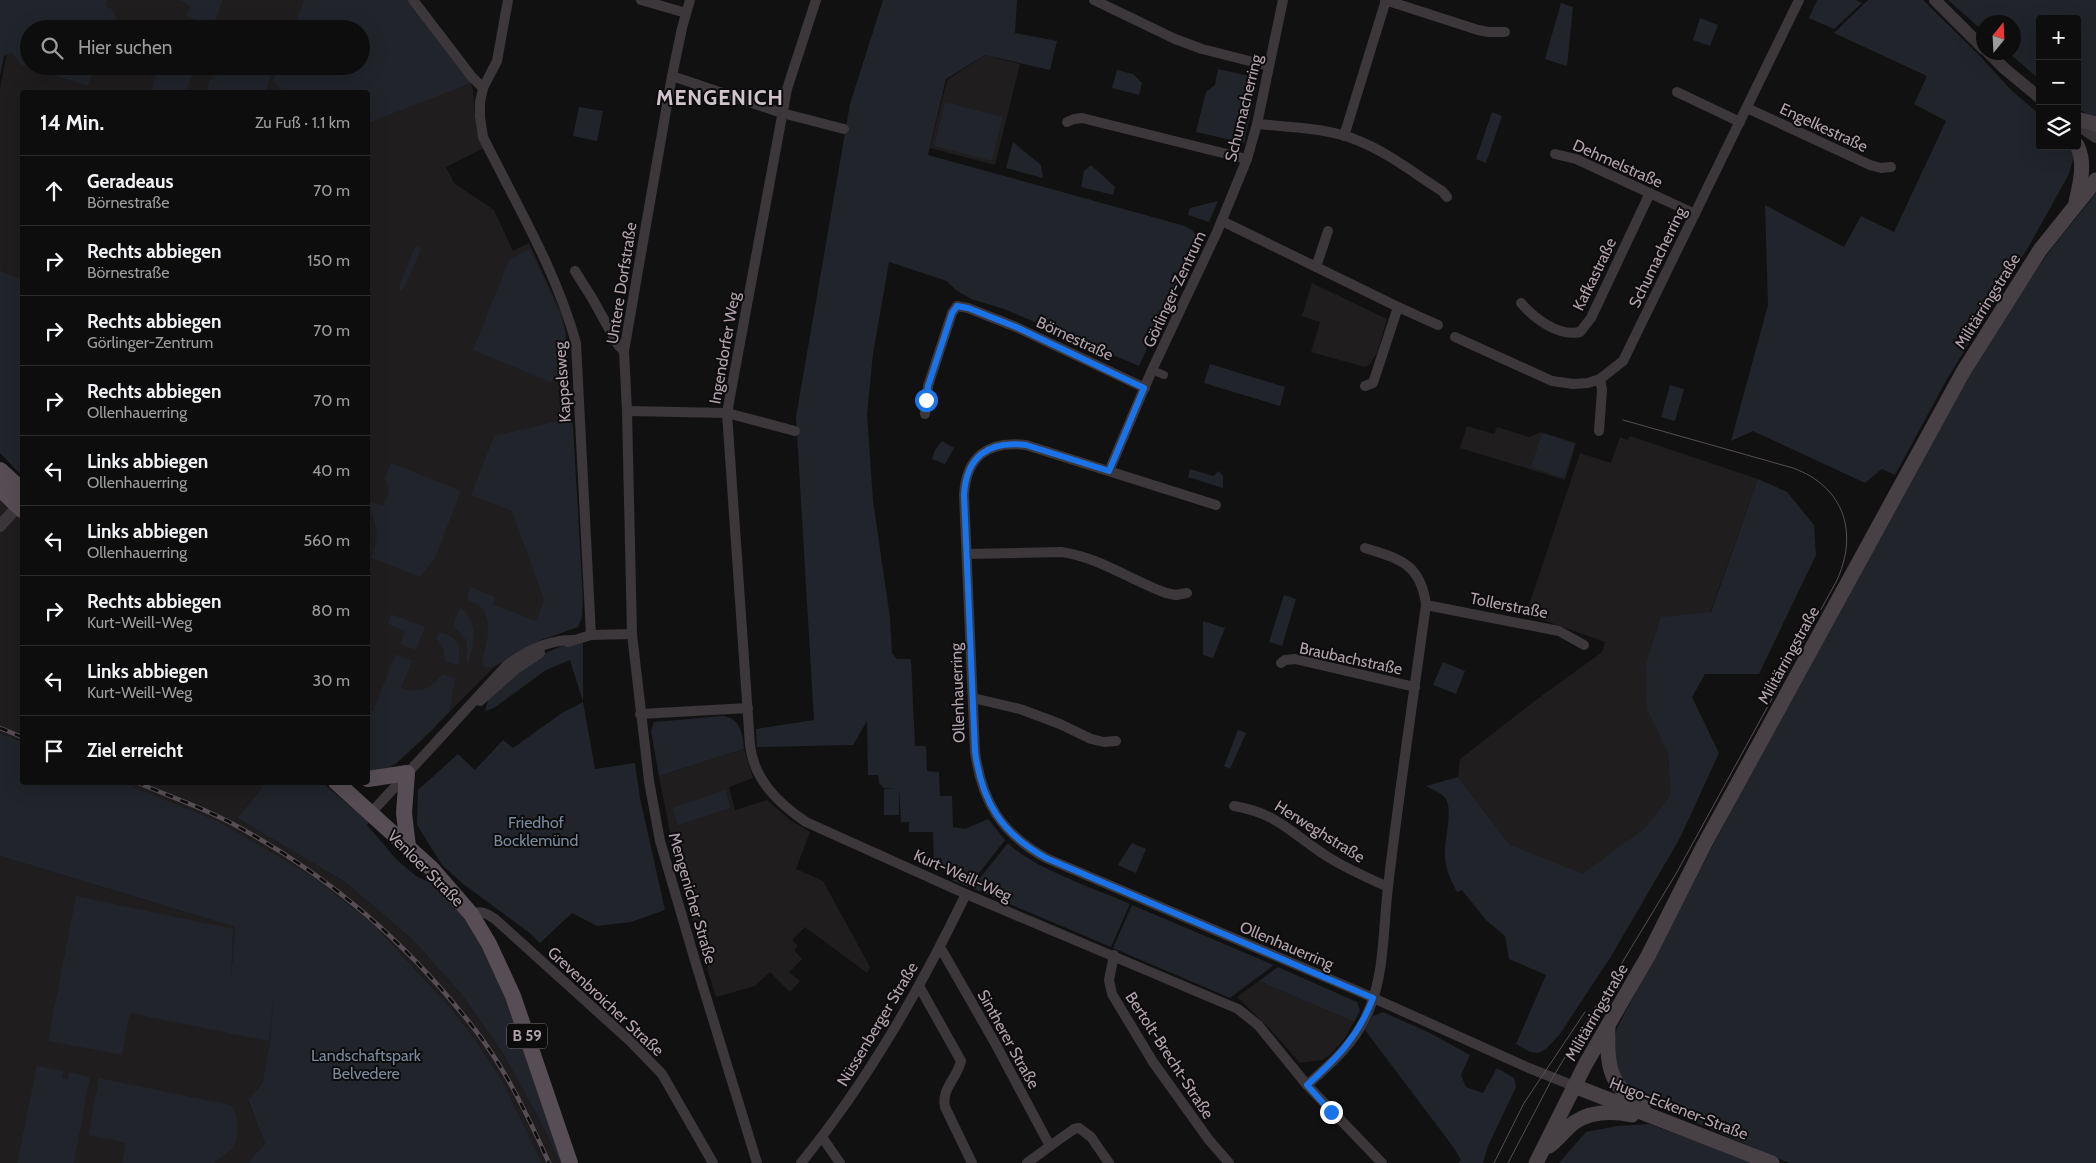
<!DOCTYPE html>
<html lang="de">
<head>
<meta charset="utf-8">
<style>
	body { margin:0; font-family:Cabin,sans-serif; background:#171616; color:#f1f3f6 }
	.controls { position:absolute; right:15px; top:15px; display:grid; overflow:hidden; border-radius:5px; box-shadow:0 5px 20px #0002 }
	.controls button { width:45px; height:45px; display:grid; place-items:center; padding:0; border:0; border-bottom:1px solid #2e2d2e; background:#0e0d0d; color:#f1f3f6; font:25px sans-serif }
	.compass { position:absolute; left:1976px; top:15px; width:45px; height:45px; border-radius:50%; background:#0e0d0d; box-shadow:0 5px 20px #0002; rotate:18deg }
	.stop { position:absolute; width:15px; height:15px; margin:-11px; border:4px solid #1a73e8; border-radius:50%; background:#fff }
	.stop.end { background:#1a73e8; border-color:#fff; box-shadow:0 1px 5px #0008 }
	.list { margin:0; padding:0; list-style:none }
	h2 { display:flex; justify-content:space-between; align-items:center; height:65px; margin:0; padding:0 20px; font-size:21px }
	h2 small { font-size:16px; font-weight:400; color:#9b9c9d }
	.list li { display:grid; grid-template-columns:32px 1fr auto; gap:15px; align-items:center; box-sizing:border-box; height:70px; padding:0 20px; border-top:1px solid #2e2d2e }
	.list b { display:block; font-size:19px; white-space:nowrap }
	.list p { margin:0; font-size:16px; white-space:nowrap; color:#9b9c9d }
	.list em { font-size:16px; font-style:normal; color:#9b9c9d }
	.icon { flex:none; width:28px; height:28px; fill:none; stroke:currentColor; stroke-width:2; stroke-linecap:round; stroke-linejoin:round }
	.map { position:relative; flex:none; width:2096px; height:1163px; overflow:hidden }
	.search { position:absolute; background:#0e0d0d; box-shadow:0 5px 20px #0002; left:20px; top:20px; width:350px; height:55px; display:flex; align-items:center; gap:12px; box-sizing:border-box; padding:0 18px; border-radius:28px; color:#9b9c9d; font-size:19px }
	.panel { position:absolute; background:#0e0d0d; box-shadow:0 5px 20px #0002; left:20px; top:90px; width:350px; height:695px; border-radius:5px }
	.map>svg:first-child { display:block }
	.built { fill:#1f1d1e; fill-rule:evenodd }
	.green { fill:#21242a }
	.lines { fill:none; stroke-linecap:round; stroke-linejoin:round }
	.pedestrian { stroke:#3c373a; stroke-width:8 }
	.minor { stroke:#3c373a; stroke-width:10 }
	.tertiary { stroke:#3c373a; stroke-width:12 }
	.secondary { stroke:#474045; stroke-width:15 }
	.primary { stroke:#564e54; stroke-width:16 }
	.tram { stroke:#564e54; stroke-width:1 }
	.rail-casing { stroke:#564e54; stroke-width:4.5 }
	.rail { stroke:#0d0c0c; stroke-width:2.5; stroke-dasharray:8; stroke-linecap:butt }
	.route { stroke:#1a73e8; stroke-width:6 }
	.labels { text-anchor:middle; stroke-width:4; stroke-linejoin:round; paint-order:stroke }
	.shield { fill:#0d0c0c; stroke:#80767e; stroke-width:1 }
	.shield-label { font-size:15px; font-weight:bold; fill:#b2a3af }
	.street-label { font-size:16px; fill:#b2a3af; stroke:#0d0c0c }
	.park-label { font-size:16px; fill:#7a899d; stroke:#0d0c0c }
	.district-label { font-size:21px; font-weight:bold; letter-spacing:1px; fill:#cfc3cc; stroke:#0d0c0c }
</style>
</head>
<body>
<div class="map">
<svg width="2096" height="1163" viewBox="0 0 2096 1163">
	<rect width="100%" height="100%" fill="#121111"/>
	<g class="built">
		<path d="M25 0H408L471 83 473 90 476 127 484 148 446 167 454 183 494 210 513 251 529 243 561 312 566 332 582 617 578 627 541 640 495 666 419 743 397 763 386 770 368 769V92H22V466L0 439V88L7 52ZM29 29H361V66H29Z"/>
		<polygon points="985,55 1020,64 995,165 930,148 947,80"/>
		<polygon points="1312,283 1387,319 1377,353 1370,364 1365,367 1311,352 1320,322 1302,316"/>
		<polygon points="1467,426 1494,434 1497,427 1529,437 1541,432 1576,443 1565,480 1460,448"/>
		<polygon points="1630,436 1758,479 1671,722 1713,759 1595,880 1523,862 1458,777 1460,759 1532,703 1602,652 1605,642 1526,614 1580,453 1611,463 1620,437 1628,440"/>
		<polygon points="0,495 22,514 22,742 0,733"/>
		<polygon points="744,749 753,778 729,787 735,810 767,800 790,820 810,832 796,869 823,881 870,967 867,973 805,927 792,940 798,946 794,950 802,959 789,972 800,981 790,992 770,972 755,986 716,997 688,906 670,833 659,776"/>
		<polygon points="123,783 266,783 237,818 345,882 412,939 462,995 502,1052 537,1115 560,1163 542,1163 502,1080 477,1042 450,1007 375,926"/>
		<polygon points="0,856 235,927 231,978 275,990 270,1042 262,1084 248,1101 265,1144 247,1163 0,1163"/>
		<polygon points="1259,981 1354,1022 1345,1038 1330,1055 1322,1060 1300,1063 1271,1030 1237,997"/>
	</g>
	<g class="green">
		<polygon points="0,0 107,0 105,6 113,10 116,18 111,29 29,29 29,66 96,66 88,86 21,65 12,52 4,56 0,76"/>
		<polygon points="180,0 223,0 212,27 186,16 190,6"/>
		<polygon points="304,0 408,0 471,83 368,123 368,92 283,92 273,81 278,66 361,66 361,29 293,29"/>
		<polygon points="883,0 1017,0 1015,33 1057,41 1050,70 985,55 946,79 928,155 1185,226 1193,231 1197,239 1139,366 1004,309 971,299 956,290 947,281 889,262 873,354 867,414 873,500 890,618 892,653 897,659 911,659 915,746 926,746 927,771 939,772 940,796 952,796 953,827 965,829 988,819 1005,840 968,887 953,881 950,871 934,863 933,832 909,832 909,822 901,822 899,788 899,815 884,815 884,789 894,788 884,788 879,783 878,775 868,775 867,721 853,745 757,747 756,729 814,720 796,417 850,104"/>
		<polygon points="1817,0 1856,0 1862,3 1834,29 1809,18"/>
		<polygon points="1868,0 1923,0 1980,56 2011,90 2040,115 2040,146 2071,146 2074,155 2069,174 2029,246 1947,379 1895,475 1882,469 1865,483 1753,431 1731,441 1768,305 1765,205 1844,247 1861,216 1894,232 1946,121 1914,104 1927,76 1834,33"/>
		<polygon points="1948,0 2096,0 2096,117 2087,114 2077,108 2077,19 2040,19 2040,80 2009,53 2014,52 2014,22 1984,22 1983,31"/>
		<polygon points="1561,3 1573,7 1567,66 1545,59"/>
		<polygon points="1700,18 1718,25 1710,46 1693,40"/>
		<polygon points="160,66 196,66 186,92 150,92"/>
		<polygon points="221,66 275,66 265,92 206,92 210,80 218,74"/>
		<polygon points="1218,69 1258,78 1244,143 1196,132 1206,92 1215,85"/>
		<polygon points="1117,70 1133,74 1142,83 1139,95 1112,88"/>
		<polygon points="945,102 1003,117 992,161 934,146"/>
		<polygon points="579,107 603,111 597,141 573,136"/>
		<polygon points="1492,112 1502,116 1486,163 1476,159"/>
		<polygon points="1013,142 1041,165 1043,178 1006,168"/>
		<polygon points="1091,165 1115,187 1113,195 1081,187 1084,171"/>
		<polygon points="2096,193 2096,1163 1789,1163 1646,1101 1619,1078 1611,1051 1617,1028 1771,735 1946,413 2009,310 2048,253"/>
		<polygon points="1218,201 1209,222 1188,215 1190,208"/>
		<polygon points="418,246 421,249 405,287 400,291 399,286 415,247"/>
		<polygon points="530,249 560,313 565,332 569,374 550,382 473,350 509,260"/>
		<polygon points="0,271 22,280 22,476 0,453"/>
		<polygon points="1210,364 1285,387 1280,406 1204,383"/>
		<polygon points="1670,385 1684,389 1675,421 1661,417"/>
		<path d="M571 418 573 426 583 599 582 617 578 627 541 640 495 666 486 668 482 662C486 643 495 620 479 605 475 602 472 603 468 600L467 596 471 587 495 597 493 604 536 621 544 600 512 511 471 495 494 436Z"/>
		<polygon points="1542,433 1575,444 1564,478 1531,467"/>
		<polygon points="942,441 954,448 945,464 932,459 935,450"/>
		<path d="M391 463 461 491 435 558 421 576H418L371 558C379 539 378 526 369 508L371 502 383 506 389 492 385 478Z"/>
		<polygon points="1190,469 1213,476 1219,471 1223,476 1223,488 1188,477"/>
		<path d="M1758 479 1787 492 1814 525 1816 555 1759 674H1705L1692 697 1719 753 1680 838 1610 958 1560 1034 1546 1049 1538 1053 1530 1052 1516 1044 1546 975 1509 959 1505 936 1486 920 1462 890 1457 892C1451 880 1445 869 1445 855 1444 840 1453 812 1446 799 1442 793 1433 790 1426 786L1458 777 1510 845 1583 874 1645 828 1671 795 1668 753 1647 709 1646 664 1661 617 1711 612Z"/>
		<polygon points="1284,595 1296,599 1282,646 1269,642"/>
		<path d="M460 608C479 620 475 648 467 665V641L453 625Z"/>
		<polygon points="391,614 425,627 416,650 400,644 405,631 388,624"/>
		<polygon points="1203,621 1225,628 1213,658 1203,655"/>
		<path d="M439 632C459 637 462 645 458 665L445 661 443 648 436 638Z"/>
		<polygon points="583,642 583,702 595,769 635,763 640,798 665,910 631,922 597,926 572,913 540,943 531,934 463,884 442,865 417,825 418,790 458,754 475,770 503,740 513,748 562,713 583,702 570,660 546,670 494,708 485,711 489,697 539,656 562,646"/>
		<path d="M396 654 412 661 401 688C418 694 432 688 442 674L455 679 450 710 432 730 396 763 385 769 368 774V709L373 711Z"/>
		<polygon points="1443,662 1465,671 1456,694 1433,685"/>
		<path d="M723 716C740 718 743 734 744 749L659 776 651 731 654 722Z"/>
		<polygon points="1238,730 1246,733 1230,769 1224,766"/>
		<polygon points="0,733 22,742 22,782 123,783 217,821 312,876 375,926 450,1007 477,1042 502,1080 542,1163 247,1163 265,1144 248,1100 262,1084 270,1042 274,990 269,1041 130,1013 122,1055 48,1041 76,896 233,929 231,978 235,927 0,856"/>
		<polygon points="266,783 323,783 369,822 367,825 397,860 416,876 440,887 467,922 493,966 537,1081 565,1163 560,1163 537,1115 502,1052 462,995 412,939 345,882 237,818"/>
		<polygon points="725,790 731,808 678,825 672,808"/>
		<path d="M1008 843C1032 868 1096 889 1130 904L1111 947 972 888Z"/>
		<polygon points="1132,843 1146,849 1136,873 1118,865"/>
		<polygon points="1132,905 1274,965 1230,998 1113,948"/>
		<polygon points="1278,967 1357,1002 1360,1010 1354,1022 1259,981"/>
		<polygon points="1383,1012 1430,1033 1470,1055 1461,1075 1466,1087 1483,1093 1497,1068 1514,1078 1516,1087 1488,1146 1483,1163 1458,1163 1461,1160 1454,1148 1365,1030 1373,1016"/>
		<polygon points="37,1066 63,1071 62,1078 68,1079 69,1072 90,1077 74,1163 17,1163"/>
		<path d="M99 1078 231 1105C239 1116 241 1136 233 1147 228 1153 220 1158 214 1163H122L126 1143 88 1135Z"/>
		<polygon points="1649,1124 1756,1163 1559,1163 1586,1132 1617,1126"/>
	</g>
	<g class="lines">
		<polyline class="pedestrian" points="1152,370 1164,375"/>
		<g class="minor">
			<polyline points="413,0 472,77 483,88"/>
			<path d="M508 0 497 61 483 88 480 102V117L483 137C516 204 556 270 576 343L591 635"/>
			<polyline points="641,0 686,13"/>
			<polyline points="690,0 682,28 672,76 624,351 627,411 632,634 649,781 660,841 696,964 757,1163"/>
			<path d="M816 0 787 89 727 413 750 745C754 780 778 803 806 822L966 894 1238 1009 1258 1025 1307 1085 1382 1163"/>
			<polyline points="1094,0 1175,39 1202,49 1269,66"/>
			<polyline points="1385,0 1478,30 1489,32 1505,32"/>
			<polyline points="672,76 782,113 844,129"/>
			<polyline points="1677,92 1740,122"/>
			<polyline points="1747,108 1870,165 1881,168 1891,167"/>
			<polyline points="1067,122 1074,119 1082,118 1247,159"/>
			<path d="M1257 124C1289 127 1330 128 1359 141 1389 153 1415 174 1442 191L1447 197"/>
			<polyline points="1344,136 1386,0"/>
			<polyline points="1555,154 1576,159 1695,214"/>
			<polyline points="1222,221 1398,307 1438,325"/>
			<polyline points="1316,267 1328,231"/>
			<polyline points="575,271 592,298 618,345 624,351"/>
			<path d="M1521 303C1534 318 1558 337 1580 332L1591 318 1650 193"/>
			<polyline points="1455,337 1552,381 1573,384 1588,383 1600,379 1623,361 1799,0"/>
			<polyline points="1365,386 1373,383 1398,307"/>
			<polyline points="627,411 727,413 795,431"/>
			<polyline points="925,414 928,386 952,313 957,306 968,308 1016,327 1145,388"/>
			<polyline points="1599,431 1602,390 1600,379"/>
			<polyline points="1109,471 1152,370 1217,232 1247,159 1257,124 1283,0"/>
			<path d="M1216 505 1026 445C988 440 966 457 964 495L975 752C982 802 1001 833 1046 858L1360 992 1529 1068 1574 1086"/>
			<path d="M967 554 1061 552C1099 557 1130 580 1166 593L1176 595 1187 593"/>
			<polyline points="1426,605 1559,631 1584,645"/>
			<polyline points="568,642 591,635 632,634"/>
			<polyline points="1281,663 1285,660 1295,659 1415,687"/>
			<polyline points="973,698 1020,709 1060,724 1091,739 1104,742 1116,741"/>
			<polyline points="480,701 516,669 540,653"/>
			<polyline points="640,714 748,708"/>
			<path d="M1234 806C1276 813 1289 831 1322 853 1342 867 1366 877 1388 887"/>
			<path d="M370 814 507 665C526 651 548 640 572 640"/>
			<path d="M471 914C481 910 486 913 495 919L630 1041 662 1074 713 1163"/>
			<polyline points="940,947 995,1043 1050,1146 1074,1129 1079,1128 1091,1137 1109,1163"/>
			<polyline points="1114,955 1109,980 1112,994 1153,1062 1209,1140 1229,1163"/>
			<path d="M919 986 961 1061C957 1079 941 1088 945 1107L972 1163"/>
			<path d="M1307 1085C1332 1063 1356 1042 1369 1010 1385 971 1383 928 1388 887 1399 793 1413 699 1426 605 1421 564 1400 559 1365 548"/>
			<polyline points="822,1137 840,1163"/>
			<path d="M801 1163C868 1081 920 989 966 894"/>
			<polyline points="1027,1163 1050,1146"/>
		</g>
		<g class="tertiary">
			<polyline points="1935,0 1984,49"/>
			<polyline points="1988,52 2005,69 2040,98"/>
			<polyline points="2077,124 2096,137"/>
			<polyline points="0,526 18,506"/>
		</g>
		<g class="secondary">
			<polyline points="2077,119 2096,124"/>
			<path d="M2076 202C2080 184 2086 163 2077 145"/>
			<path d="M1608 1027C1607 1064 1608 1086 1643 1107"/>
			<polyline points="1574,1086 1772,1163"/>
			<path d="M1549 1146C1559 1139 1565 1129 1575 1122 1592 1111 1613 1111 1632 1115"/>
			<polyline points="1536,1163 1585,1065 1648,956 1704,845 1963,372 2040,250 2096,180"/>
		</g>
		<g class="primary">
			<polyline points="0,470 22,490"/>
			<polyline points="0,489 22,510"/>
			<polyline points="368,779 407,773 404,813 408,847"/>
			<polyline points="336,782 432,869 471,914 489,944 513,996 570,1163"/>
		</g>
		<g class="tram">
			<polyline points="1494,1163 1524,1103 1585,1012"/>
			<path d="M1508 1163 1553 1077 1677 872 1836 582C1859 534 1845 487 1793 468L1623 420"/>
		</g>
		<defs>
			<g id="rail">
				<polyline points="0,728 22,737"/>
				<path d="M136 782C168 796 202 807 233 824 330 876 408 943 476 1031 506 1070 529 1118 549 1163"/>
			</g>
		</defs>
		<use href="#rail" class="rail-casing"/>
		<use href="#rail" class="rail"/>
	</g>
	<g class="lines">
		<path class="route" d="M926 400 928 386 952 313 957 306 968 308 1016 327 1144 388 1109 471 1026 445C988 440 966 457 964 495L975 752C982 802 1001 833 1046 858L1373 998C1358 1037 1337 1058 1307 1085L1331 1112"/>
	</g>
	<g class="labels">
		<rect class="shield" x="507" y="1023.5" width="40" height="25" rx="4"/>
		<g class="shield-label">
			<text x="527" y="1041">B 59</text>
		</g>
		<g class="street-label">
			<text transform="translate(1243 108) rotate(-76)" y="6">Schumacherring</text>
			<text transform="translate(1824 127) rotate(25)" y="6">Engelkestraße</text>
			<text transform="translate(1618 163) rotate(24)" y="6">Dehmelstraße</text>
			<text transform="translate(1657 257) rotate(-64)" y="6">Schumacherring</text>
			<text transform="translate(1594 274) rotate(-64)" y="6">Kafkastraße</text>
			<text transform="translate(621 283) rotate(-81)" y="6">Untere Dorfstraße</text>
			<text transform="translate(1174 289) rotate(-65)" y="6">Görlinger-Zentrum</text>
			<text transform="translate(1987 301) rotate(-58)" y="6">Militärringstraße</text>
			<text transform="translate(1075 338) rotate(25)" y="6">Börnestraße</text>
			<text transform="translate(724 348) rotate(-80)" y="6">Ingendorfer Weg</text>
			<text transform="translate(562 382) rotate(-94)" y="6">Kappelsweg</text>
			<text transform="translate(1509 605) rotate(11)" y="6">Tollerstraße</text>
			<text transform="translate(1788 655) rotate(-61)" y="6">Militärringstraße</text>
			<text transform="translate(1351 658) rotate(12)" y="6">Braubachstraße</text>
			<text transform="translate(957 693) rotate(-92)" y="6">Ollenhauerring</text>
			<text transform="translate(1320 831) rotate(32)" y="6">Herweghstraße</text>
			<text transform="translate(426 868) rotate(45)" y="6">Venloer Straße</text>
			<text transform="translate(963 875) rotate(24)" y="6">Kurt-Weill-Weg</text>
			<text transform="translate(693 898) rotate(74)" y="6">Mengenicher Straße</text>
			<text transform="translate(1287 945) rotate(23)" y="6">Ollenhauerring</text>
			<text transform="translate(606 1001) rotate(43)" y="6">Grevenbroicher Straße</text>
			<text transform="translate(1596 1012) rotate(-60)" y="6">Militärringstraße</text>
			<text transform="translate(877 1024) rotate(-59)" y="6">Nüssenberger Straße</text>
			<text transform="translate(1009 1039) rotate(61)" y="6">Sintherer Straße</text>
			<text transform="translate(1170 1055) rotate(57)" y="6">Bertolt-Brecht-Straße</text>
			<text transform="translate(1679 1108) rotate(21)" y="6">Hugo-Eckener-Straße</text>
		</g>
		<g class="park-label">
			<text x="536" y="828">Friedhof<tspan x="536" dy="18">Bocklemünd</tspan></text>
			<text x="366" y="1061">Landschaftspark<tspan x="366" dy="18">Belvedere</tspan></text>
		</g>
		<g class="district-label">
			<text x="720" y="105">MENGENICH</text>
		</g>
	</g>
</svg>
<div class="controls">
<button>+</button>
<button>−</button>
<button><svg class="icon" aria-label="layers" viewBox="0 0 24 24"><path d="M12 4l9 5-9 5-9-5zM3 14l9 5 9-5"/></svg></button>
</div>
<svg class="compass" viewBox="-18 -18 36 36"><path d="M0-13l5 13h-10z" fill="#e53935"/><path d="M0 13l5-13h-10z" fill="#9b9c9d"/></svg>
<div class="stop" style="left:926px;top:400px"></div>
<div class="stop end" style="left:1331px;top:1112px"></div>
<div class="search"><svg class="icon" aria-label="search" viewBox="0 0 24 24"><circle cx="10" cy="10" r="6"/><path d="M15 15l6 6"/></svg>Hier suchen</div>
<section class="panel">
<h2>14 Min.<small>Zu Fuß · 1.1 km</small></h2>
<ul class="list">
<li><svg class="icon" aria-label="ahead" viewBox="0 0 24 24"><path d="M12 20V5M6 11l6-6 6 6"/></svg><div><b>Geradeaus</b><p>Börnestraße</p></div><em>70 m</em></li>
<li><svg class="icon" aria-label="right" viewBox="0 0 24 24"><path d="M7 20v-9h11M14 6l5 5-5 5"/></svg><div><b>Rechts abbiegen</b><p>Börnestraße</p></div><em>150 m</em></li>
<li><svg class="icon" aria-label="right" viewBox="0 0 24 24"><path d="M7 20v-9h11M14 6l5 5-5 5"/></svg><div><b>Rechts abbiegen</b><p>Görlinger-Zentrum</p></div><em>70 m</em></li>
<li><svg class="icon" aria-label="right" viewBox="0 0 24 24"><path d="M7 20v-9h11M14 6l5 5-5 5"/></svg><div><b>Rechts abbiegen</b><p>Ollenhauerring</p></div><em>70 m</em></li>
<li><svg class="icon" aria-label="left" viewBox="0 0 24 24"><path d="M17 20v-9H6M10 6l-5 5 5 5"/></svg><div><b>Links abbiegen</b><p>Ollenhauerring</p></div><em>40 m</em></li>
<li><svg class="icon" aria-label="left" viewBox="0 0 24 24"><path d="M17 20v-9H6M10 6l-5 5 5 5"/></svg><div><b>Links abbiegen</b><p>Ollenhauerring</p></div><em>560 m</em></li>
<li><svg class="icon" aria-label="right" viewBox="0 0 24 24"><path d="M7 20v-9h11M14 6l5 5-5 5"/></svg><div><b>Rechts abbiegen</b><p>Kurt-Weill-Weg</p></div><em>80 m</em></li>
<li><svg class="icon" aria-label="left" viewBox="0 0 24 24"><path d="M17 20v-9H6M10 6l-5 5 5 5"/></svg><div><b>Links abbiegen</b><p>Kurt-Weill-Weg</p></div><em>30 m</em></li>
<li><svg class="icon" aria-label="arrive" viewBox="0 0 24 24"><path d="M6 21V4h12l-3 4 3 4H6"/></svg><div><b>Ziel erreicht</b></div></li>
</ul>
</section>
</div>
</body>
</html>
